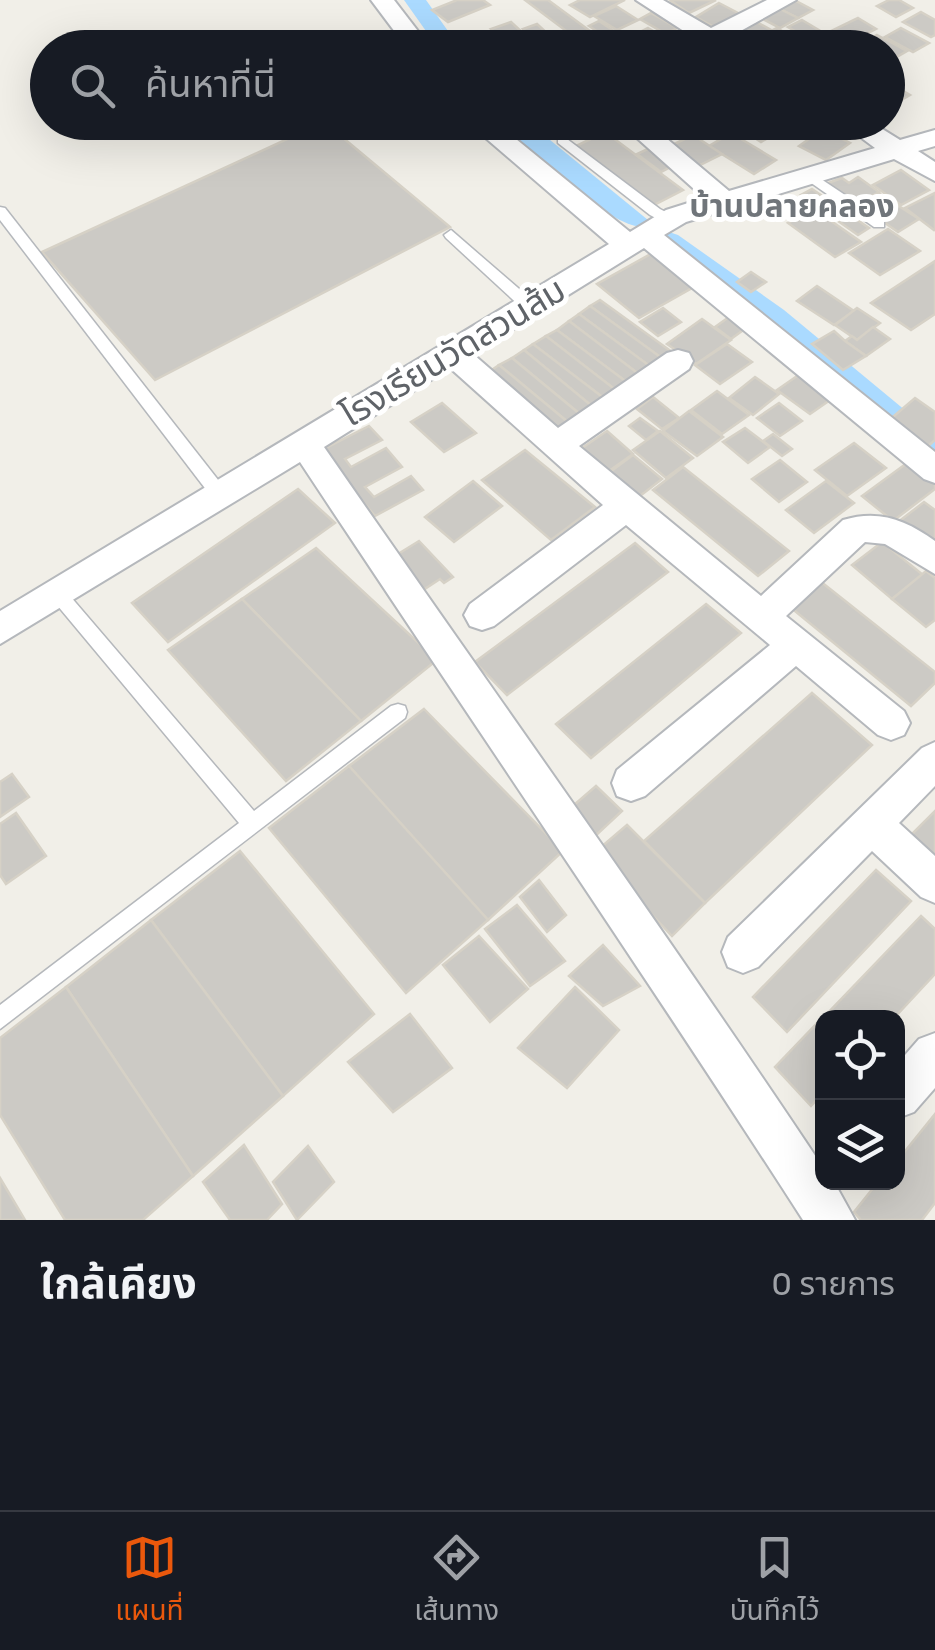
<!DOCTYPE html>
<html lang="th">
<head>
<meta charset="utf-8">
<style>
	body { margin:0; font-family:Rubik,"Noto Sans Thai",sans-serif; background:#242831; color:#f1f3f6 }
	.controls { position:absolute; right:30px; bottom:30px; display:grid; overflow:hidden; border-radius:20px; box-shadow:0 10px 40px #0002 }
	.controls button { width:90px; height:90px; display:grid; place-items:center; padding:0; border:0; border-bottom:2px solid #363941; background:#171b24; color:#f1f3f6; font:50px sans-serif }
	.list { margin:0; padding:0; list-style:none }
	h2 { display:flex; justify-content:space-between; align-items:center; height:130px; margin:0; padding:0 40px; font-size:42px }
	h2 small { font-size:32px; font-weight:400; color:#9ea1a6 }
	.icon { flex:none; width:55px; height:55px; fill:none; stroke:currentColor; stroke-width:2; stroke-linecap:round; stroke-linejoin:round }
	.map { position:relative; flex:none; width:935px; height:1220px; overflow:hidden }
	.search { position:absolute; background:#171b24; box-shadow:0 10px 40px #0002; left:30px; right:30px; top:30px; height:110px; display:flex; align-items:center; gap:25px; box-sizing:border-box; padding:0 35px; border-radius:55px; color:#9ea1a6; font-size:38px }
	.sheet { height:290px; background:#171b24 }
	nav { display:flex; justify-content:space-around; align-items:center; box-sizing:border-box; height:140px; border-top:2px solid #363941; background:#171b24; font-size:28px; color:#9ea1a6 }
	nav a { display:grid; justify-items:center; gap:5px }
	nav .on { color:#ea580c }
	.map>svg:first-child { display:block }
	.lines { fill:none; stroke-linecap:round; stroke-linejoin:round }
	.canal { fill:#aadaff; fill-rule:evenodd }
	.building { fill:#cccac5; stroke:#d6d1c6; stroke-width:2.5 }
	.service-casing { stroke:#b5b8bc; stroke-width:3 }
	.minor-casing { stroke:#b5b8bc; stroke-width:4 }
	.service { fill:#fff; fill-rule:evenodd }
	.minor { fill:#fff; fill-rule:evenodd }
	.labels { text-anchor:middle; stroke-width:10; stroke-linejoin:round; paint-order:stroke }
	.far-quarter-label { font-size:32px; font-weight:bold; fill:#70757a; stroke:#fff }
	.street-label { font-size:35px; fill:#5f6368; stroke:#fff }
</style>
</head>
<body>
<div class="map">
<svg width="935" height="1220" viewBox="0 0 935 1220">
	<rect width="100%" height="100%" fill="#f1efe8"/>
	<g class="lines">
		<g class="canal">
			<polygon points="404,0 426,0 460,48 438,48"/>
			<path d="M502 122H528L648 220 644 226C616 233 521 146 502 122Z"/>
			<polygon points="669,232 678,235 784,310 935,435 935,463 925,460 764,324 660,247 656,241"/>
		</g>
	</g>
	<g class="building">
		<polygon points="457,0 483,0 490,5 448,22 432,10"/>
		<polygon points="525,0 548,0 613,48 589,48"/>
		<polygon points="580,0 625,0 590,17 570,5"/>
		<polygon points="674,0 716,0 689,13 671,1"/>
		<polygon points="889,0 899,0 913,8 896,17 877,6"/>
		<polygon points="796,1 813,10 798,18 780,9"/>
		<polygon points="719,3 740,14 716,28 696,17"/>
		<polygon points="616,6 638,20 617,30 594,16"/>
		<polygon points="780,9 798,18 780,28 761,18"/>
		<polygon points="921,12 935,20 935,35 931,37 903,22"/>
		<polygon points="651,13 677,28 666,34 640,19"/>
		<polygon points="858,18 876,29 852,41 833,30"/>
		<polygon points="802,20 822,32 809,39 788,27"/>
		<polygon points="599,21 623,37 613,42 589,26"/>
		<polygon points="755,21 771,30 741,44 725,34"/>
		<polygon points="511,22 524,34 504,41 491,29"/>
		<polygon points="537,24 563,48 543,48 523,29"/>
		<polygon points="648,28 665,38 644,48 628,38"/>
		<polygon points="777,28 797,40 782,48 742,45"/>
		<polygon points="901,28 929,43 913,52 885,37"/>
		<polygon points="877,35 907,51 888,62 888,48 858,45"/>
		<polygon points="888,82 910,95 891,106 888,104"/>
		<polygon points="324,122 450,227 155,380 42,252"/>
		<polygon points="731,122 775,122 784,129 761,142"/>
		<polygon points="823,129 850,143 826,160 799,146"/>
		<polygon points="605,132 683,190 652,206 574,147"/>
		<polygon points="731,133 776,160 754,174 709,146"/>
		<polygon points="693,135 722,154 696,167 668,147"/>
		<polygon points="650,148 674,165 661,172 637,154"/>
		<polygon points="901,170 929,190 901,205 873,185"/>
		<polygon points="858,177 879,192 857,204 825,184 842,178 849,183"/>
		<polygon points="812,189 869,228 858,235 801,195"/>
		<polygon points="935,193 935,229 934,230 905,208"/>
		<polygon points="880,194 919,219 898,232 859,205"/>
		<polygon points="784,198 804,214 792,220 772,204"/>
		<polygon points="814,209 861,242 835,257 788,223"/>
		<polygon points="888,229 920,251 880,275 849,253"/>
		<polygon points="656,251 699,284 639,318 597,284"/>
		<polygon points="935,261 935,314 911,330 871,303"/>
		<polygon points="751,272 766,282 751,292 737,282"/>
		<polygon points="817,286 854,311 834,325 797,301"/>
		<polygon points="600,300 672,352 663,359 590,306"/>
		<polygon points="590,306 663,359 651,367 579,314"/>
		<polygon points="663,308 681,322 658,336 640,322"/>
		<polygon points="857,308 880,323 857,340 835,325"/>
		<polygon points="579,314 651,367 640,375 569,321"/>
		<polygon points="729,317 746,328 731,339 715,327"/>
		<polygon points="702,319 731,340 696,364 667,344"/>
		<polygon points="569,321 640,375 628,383 557,330"/>
		<polygon points="873,327 890,339 866,356 845,341 852,336 857,340"/>
		<polygon points="557,330 628,383 617,391 546,336"/>
		<polygon points="834,331 845,341 866,356 843,370 812,344"/>
		<polygon points="546,336 617,391 605,399 533,344"/>
		<polygon points="533,344 605,399 593,407 524,350"/>
		<polygon points="727,344 752,362 720,384 695,365"/>
		<polygon points="524,350 593,407 581,415 512,358"/>
		<polygon points="512,358 581,415 569,423 499,365"/>
		<polygon points="499,365 569,423 556,431 487,373"/>
		<polygon points="800,374 833,398 810,414 777,390"/>
		<polygon points="755,377 779,394 753,415 729,398"/>
		<polygon points="717,391 749,415 722,434 691,410"/>
		<polygon points="653,397 679,418 662,429 637,409"/>
		<polygon points="915,398 935,412 935,440 926,448 887,422"/>
		<polygon points="442,403 476,433 444,452 411,422"/>
		<polygon points="779,403 802,421 780,436 757,418"/>
		<polygon points="689,411 723,437 697,456 663,431"/>
		<polygon points="640,418 658,431 646,440 629,426"/>
		<polygon points="369,426 382,440 345,459 351,467 386,448 402,467 365,487 374,497 411,476 423,490 375,516 320,451"/>
		<polygon points="745,428 770,447 748,463 723,442"/>
		<polygon points="607,431 633,454 609,471 582,448"/>
		<polygon points="660,431 693,458 666,478 633,450"/>
		<polygon points="773,434 792,449 782,456 763,441"/>
		<polygon points="854,443 886,468 847,496 815,470"/>
		<polygon points="525,450 595,507 551,540 482,480"/>
		<polygon points="633,455 662,479 640,496 610,472"/>
		<polygon points="780,460 807,482 779,502 752,479"/>
		<polygon points="907,463 935,484 935,489 893,521 862,496"/>
		<polygon points="683,467 789,551 758,576 653,490"/>
		<polygon points="473,481 502,506 454,542 425,517"/>
		<polygon points="826,481 854,503 814,533 786,510"/>
		<polygon points="298,489 335,523 168,642 132,603"/>
		<polygon points="924,502 935,510 935,543 893,526"/>
		<polygon points="419,541 453,577 444,583 440,579 420,592 390,559"/>
		<polygon points="882,542 923,575 892,599 852,565"/>
		<polygon points="635,543 668,572 507,695 475,662"/>
		<polygon points="316,548 437,660 361,721 242,599"/>
		<polygon points="926,571 935,578 935,620 926,627 892,599"/>
		<polygon points="820,581 935,672 935,683 911,706 790,607"/>
		<polygon points="242,599 361,721 286,781 168,650"/>
		<polygon points="706,604 741,633 591,758 556,724"/>
		<polygon points="812,693 872,745 705,903 644,841"/>
		<polygon points="424,709 563,851 488,920 349,766"/>
		<polygon points="349,766 488,920 406,993 269,828"/>
		<polygon points="12,774 29,797 0,817 0,782"/>
		<polygon points="596,786 622,811 593,838 567,811"/>
		<polygon points="935,811 935,862 908,838"/>
		<polygon points="16,813 46,856 6,884 0,875 0,824"/>
		<polygon points="627,825 705,903 672,936 594,853"/>
		<polygon points="240,851 374,1014 283,1096 151,920"/>
		<polygon points="876,870 911,901 787,1032 753,997"/>
		<polygon points="539,880 566,915 547,932 520,897"/>
		<polygon points="517,905 565,961 530,986 485,929"/>
		<polygon points="921,916 935,929 935,974 894,1018 823,1018"/>
		<polygon points="151,920 283,1096 193,1176 66,987"/>
		<polygon points="479,936 528,989 490,1022 443,965"/>
		<polygon points="603,945 640,986 603,1006 569,976"/>
		<polygon points="66,987 193,1176 143,1220 65,1220 0,1115 0,1038"/>
		<polygon points="575,987 619,1030 567,1088 518,1048"/>
		<polygon points="410,1014 452,1068 393,1112 348,1062"/>
		<polygon points="822,1018 822,1094 811,1106 775,1067"/>
		<polygon points="935,1114 935,1203 922,1220 861,1220 854,1212 878,1182 898,1182 898,1160"/>
		<polygon points="244,1145 282,1204 267,1220 230,1220 203,1182"/>
		<polygon points="308,1146 334,1182 297,1220 273,1182"/>
		<polygon points="0,1178 25,1220 0,1220"/>
	</g>
	<g class="lines">
		<defs>
			<g id="service">
				<polygon points="563,136 660,209 675,217 675,223 665,223 650,215 558,143 558,137"/>
				<polygon points="812,173 884,221 884,227 874,227 807,180 807,174"/>
				<polygon points="0,207 5,208 226,490 228,495 226,500 214,500 0,220"/>
				<polygon points="451,230 533,301 533,309 523,309 446,238 444,235"/>
				<polygon points="58,587 64,589 254,811 391,706 398,704 405,706 407,712 405,718 0,1029 0,1005 239,823 52,599 49,594 52,589"/>
			</g>
			<g id="minor">
				<polygon points="371,0 394,0 431,48 407,48"/>
				<polygon points="636,0 663,0 711,28 767,0 796,0 728,38 739,48 710,48"/>
				<path d="M467 122H495L630 232 666 210 704 198 619 122H647L729 191 875 148 840 122H871L900 140 935 130V146L918 151 935 162V181L894 159 686 222 664 235 935 452V483L924 479 644 248 473 354 558 428 667 353 678 350 689 353 693 361 689 369 579 446 761 596 843 520C879 509 906 520 935 541V574L885 544 865 542 786 616 904 711 910 723 904 735 891 740 878 735 796 666 645 796 631 801 617 796 612 783 617 770 770 645 626 525 494 626 482 630 470 626 464 615 470 604 603 505 450 368 324 447C490 687 660 923 822 1166V1182H834L855 1220H803C639 965 467 715 300 462L0 644V611L609 244Z"/>
				<polygon points="935,742 935,786 899,823 935,856 935,903 921,897 872,851 758,967 743,973 728,967 722,952 728,937 922,748"/>
				<polygon points="935,1033 935,1088 914,1112 898,1118 898,1063 919,1039"/>
			</g>
		</defs>
		<use href="#service" class="service-casing"/>
		<use href="#minor" class="minor-casing"/>
		<use href="#service" class="service"/>
		<use href="#minor" class="minor"/>
	</g>
	<g class="labels">
		<g class="far-quarter-label">
			<text x="792" y="217">บ้านปลายคลอง</text>
		</g>
		<g class="street-label">
			<text transform="translate(453 352) rotate(-31)" y="12">โรงเรียนวัดสวนส้ม</text>
		</g>
	</g>
</svg>
<div class="controls">
<button><svg class="icon" aria-label="locate" viewBox="0 0 24 24"><circle cx="12" cy="12" r="6"/><path d="M12 2v4M12 18v4M2 12h4M18 12h4"/></svg></button>
<button><svg class="icon" aria-label="layers" viewBox="0 0 24 24"><path d="M12 4l9 5-9 5-9-5zM3 14l9 5 9-5"/></svg></button>
</div>
<div class="search"><svg class="icon" aria-label="search" viewBox="0 0 24 24"><circle cx="10" cy="10" r="6"/><path d="M15 15l6 6"/></svg>ค้นหาที่นี่</div>
</div>
<section class="sheet">
<h2>ใกล้เคียง<small>0 รายการ</small></h2>
<ul class="list">
</ul>
</section>
<nav>
<a class="on"><svg class="icon" aria-label="map" viewBox="0 0 24 24"><path d="M3 6l6-2 6 2 6-2v14l-6 2-6-2-6 2zM9 4v14M15 6v14"/></svg>แผนที่</a>
<a><svg class="icon" aria-label="directions" viewBox="0 0 24 24"><path d="M12 3l9 9-9 9-9-9zM9 14v-3h6M13 9l2 2-2 2"/></svg>เส้นทาง</a>
<a><svg class="icon" aria-label="saved" viewBox="0 0 24 24"><path d="M7 4h10v16l-5-4-5 4z"/></svg>บันทึกไว้</a>
</nav>
</body>
</html>
